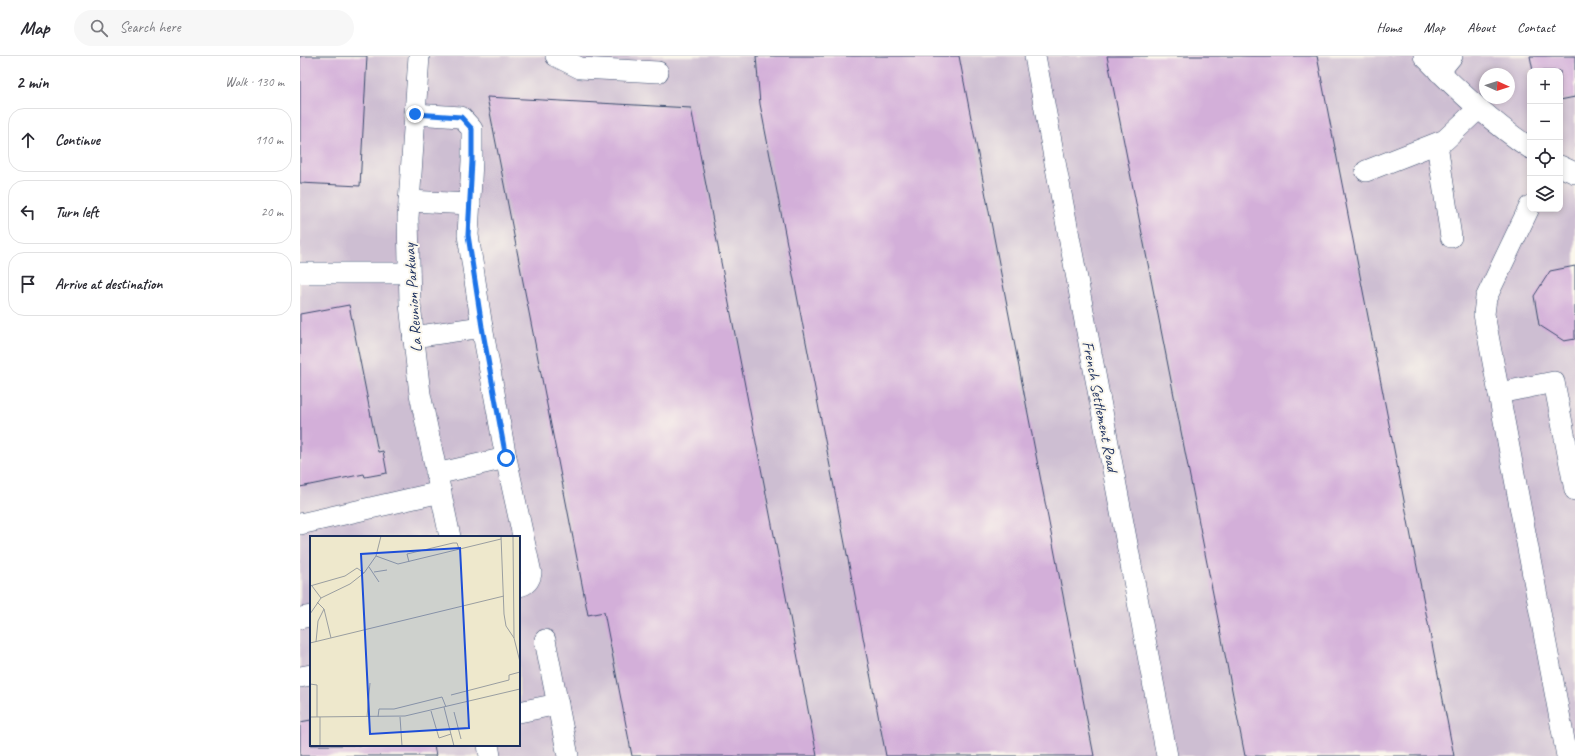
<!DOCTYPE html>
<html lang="en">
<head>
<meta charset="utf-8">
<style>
	body { margin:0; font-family:Caveat,sans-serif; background:#f7f7f7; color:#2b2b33 }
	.controls { position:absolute; right:12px; top:12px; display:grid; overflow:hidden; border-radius:8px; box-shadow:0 2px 6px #0003 }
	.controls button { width:36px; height:36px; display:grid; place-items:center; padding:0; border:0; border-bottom:1px solid #e1e1e2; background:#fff; color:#2b2b33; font:20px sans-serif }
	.compass { position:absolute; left:1179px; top:12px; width:36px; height:36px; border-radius:50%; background:#fff; box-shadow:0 2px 6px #0003; rotate:93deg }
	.stop { position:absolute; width:12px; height:12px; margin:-9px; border:3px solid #1a73e8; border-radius:50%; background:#fff }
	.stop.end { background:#1a73e8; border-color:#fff; box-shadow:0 1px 4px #0008 }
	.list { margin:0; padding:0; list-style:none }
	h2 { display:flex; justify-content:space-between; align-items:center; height:52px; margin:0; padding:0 16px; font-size:17px }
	h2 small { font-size:13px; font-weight:400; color:#7c7c81 }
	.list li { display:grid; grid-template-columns:26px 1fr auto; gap:12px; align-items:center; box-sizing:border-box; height:64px; margin:0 8px 8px; padding:0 8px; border:1px solid #e1e1e2; border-radius:16px }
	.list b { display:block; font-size:15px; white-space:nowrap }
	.list em { font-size:13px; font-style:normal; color:#7c7c81 }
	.icon { flex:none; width:22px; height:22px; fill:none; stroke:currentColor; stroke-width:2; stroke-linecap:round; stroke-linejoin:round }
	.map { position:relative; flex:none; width:1275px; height:700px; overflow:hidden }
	header { display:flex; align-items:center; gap:24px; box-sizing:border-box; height:56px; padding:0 20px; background:#fff; border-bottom:1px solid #e1e1e2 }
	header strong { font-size:19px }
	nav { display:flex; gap:22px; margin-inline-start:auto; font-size:14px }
	.search { width:280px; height:36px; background:#f7f7f7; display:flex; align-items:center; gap:10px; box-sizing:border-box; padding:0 14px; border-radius:22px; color:#7c7c81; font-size:15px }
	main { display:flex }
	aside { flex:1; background:#fff }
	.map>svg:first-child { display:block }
	.industrial { fill:#cdbed2; fill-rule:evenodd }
	.building { fill:#d3afd9 }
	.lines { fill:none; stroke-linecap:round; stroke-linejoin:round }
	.minor-casing { stroke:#3b4b6e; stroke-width:22 }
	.minor { stroke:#fff; stroke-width:21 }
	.route { stroke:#1a73e8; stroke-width:5 }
	.labels { text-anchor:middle; stroke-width:4; stroke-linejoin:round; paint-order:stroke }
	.street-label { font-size:16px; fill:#1b2f5e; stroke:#fbf7ec }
	.inset-road { fill:none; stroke:#9a9ea0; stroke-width:1 }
	.view { fill:#1d4ed8; fill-opacity:0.15; stroke:#1d4ed8; stroke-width:2 }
	.inset-edge { fill:none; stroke:#1b2f5e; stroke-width:2 }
</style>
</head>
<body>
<header>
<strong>Map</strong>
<div class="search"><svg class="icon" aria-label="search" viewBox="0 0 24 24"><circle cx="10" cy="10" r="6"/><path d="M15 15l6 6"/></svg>Search here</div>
<nav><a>Home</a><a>Map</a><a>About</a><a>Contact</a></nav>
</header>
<main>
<aside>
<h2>2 min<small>Walk · 130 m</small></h2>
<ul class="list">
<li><svg class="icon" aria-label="ahead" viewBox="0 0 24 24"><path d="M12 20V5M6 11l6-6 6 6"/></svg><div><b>Continue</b></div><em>110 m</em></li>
<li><svg class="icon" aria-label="left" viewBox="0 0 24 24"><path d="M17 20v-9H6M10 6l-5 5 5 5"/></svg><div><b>Turn left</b></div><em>20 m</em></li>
<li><svg class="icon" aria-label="arrive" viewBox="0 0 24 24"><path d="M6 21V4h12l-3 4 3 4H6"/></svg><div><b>Arrive at destination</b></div></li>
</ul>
</aside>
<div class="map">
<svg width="1275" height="700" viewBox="0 0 1275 700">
	<rect width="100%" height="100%" fill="#fbf7ec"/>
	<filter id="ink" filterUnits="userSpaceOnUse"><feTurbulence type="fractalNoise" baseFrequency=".025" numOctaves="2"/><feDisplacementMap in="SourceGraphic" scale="8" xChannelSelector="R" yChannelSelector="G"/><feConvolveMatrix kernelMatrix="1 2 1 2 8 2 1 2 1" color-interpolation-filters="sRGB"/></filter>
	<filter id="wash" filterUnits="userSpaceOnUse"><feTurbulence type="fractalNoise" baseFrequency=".012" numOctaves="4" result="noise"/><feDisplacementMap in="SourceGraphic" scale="16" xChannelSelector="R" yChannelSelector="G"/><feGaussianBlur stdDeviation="0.9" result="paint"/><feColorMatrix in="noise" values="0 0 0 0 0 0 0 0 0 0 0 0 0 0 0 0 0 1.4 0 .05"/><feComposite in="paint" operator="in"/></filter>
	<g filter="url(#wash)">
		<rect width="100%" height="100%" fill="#eee8cc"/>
		<path class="industrial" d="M0 0H1275V700H0ZM1230 15H1260V153H1230ZM1185 18H1209V42H1185ZM11 481H219V689H11Z"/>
		<g id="blocks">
			<g class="building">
				<polygon points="0,0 67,0 60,130 0,127"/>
				<polygon points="456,0 659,0 794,700 586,700 460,48"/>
				<polygon points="807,0 1017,0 1154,700 945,700"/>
				<polygon points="1230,0 1275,0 1275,41 1260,44 1260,15 1233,15"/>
				<polygon points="187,41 391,52 517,700 332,700 304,556 288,559"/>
				<polygon points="1275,210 1275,283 1264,285 1239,269 1234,240 1250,215"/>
				<polygon points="49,249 78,396 83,395 87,417 65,421 64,418 0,431 0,258"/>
				<polygon points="11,664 11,689 134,689 136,700 0,700 0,666"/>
			</g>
		</g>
	</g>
	<g filter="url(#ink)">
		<use href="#blocks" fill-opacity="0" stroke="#3b4b6e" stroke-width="1"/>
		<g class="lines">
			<defs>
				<g id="minor">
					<polyline points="119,0 108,162 110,248 120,338 150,481"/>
					<polyline points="256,0 280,12 358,16"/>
					<polyline points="735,0 867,700"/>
					<path d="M1124 0C1157 34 1191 66 1230 92"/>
					<polyline points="1139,16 1152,0"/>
					<path d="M115 58 161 61 172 73V105L168 179 182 271 206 402 231 517C230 524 226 529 219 530"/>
					<polyline points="1137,88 1151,181"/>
					<polyline points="1260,110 1275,117"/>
					<polyline points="1066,115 1145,84 1178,53"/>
					<polyline points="109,145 170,148"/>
					<polyline points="1230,150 1186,242 1184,258 1267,700"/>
					<polyline points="0,217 109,217"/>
					<polyline points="113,281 182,271"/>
					<polyline points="1199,337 1254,326 1275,434"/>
					<polyline points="136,418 206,402"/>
					<polyline points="0,468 141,436"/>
					<polyline points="0,562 11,560"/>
					<polyline points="245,584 268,700"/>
					<polyline points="0,621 11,619"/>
					<polyline points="219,656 258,648"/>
					<polyline points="188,689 190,700"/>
				</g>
			</defs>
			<use href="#minor" class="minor-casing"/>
			<use href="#minor" class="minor"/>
		</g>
	</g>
	<g class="lines" filter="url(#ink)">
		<polyline class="route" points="115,58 161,61 172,73 172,105 168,179 182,271 206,402"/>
	</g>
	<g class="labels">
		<g class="street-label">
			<text transform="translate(112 242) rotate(-94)" y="6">La Reunion Parkway</text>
			<text transform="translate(801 350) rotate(79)" y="6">French Settlement Road</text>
		</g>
	</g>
	<g transform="translate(10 480)">
		<rect width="210" height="210" fill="#eee8cc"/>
		<path class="inset-road" d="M191 0 194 78 196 90 204 102M203 0 204 102 210 126M66 20 88 28 191 3M99 26 97 18 143 7H147L149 13M59 31 69 46M64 36 77 34M0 50 35 40 47 32 54 37M2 50 11 62M14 73 21 102M0 78 11 62 40 48 54 37 66 20 71 0M6 106 8 85 14 73 7 66M0 107 194 60M0 148 7 149V181M141 159 199 144V139L210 136M134 171 144 210M121 175 129 202 141 198M144 176 151 203M0 181 95 180 210 153M57 181 60 147M68 181 69 173H84L132 161 136 171M90 181 92 210M10 210V181"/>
		<path class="view" d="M150 12 159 192 60 198 51 18Z"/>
		<rect width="210" height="210" class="inset-edge"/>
	</g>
</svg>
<div class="controls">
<button>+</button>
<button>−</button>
<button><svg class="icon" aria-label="locate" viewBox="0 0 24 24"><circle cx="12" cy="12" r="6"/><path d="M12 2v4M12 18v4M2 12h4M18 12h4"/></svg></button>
<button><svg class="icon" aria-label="layers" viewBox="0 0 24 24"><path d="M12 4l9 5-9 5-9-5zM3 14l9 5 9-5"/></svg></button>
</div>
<svg class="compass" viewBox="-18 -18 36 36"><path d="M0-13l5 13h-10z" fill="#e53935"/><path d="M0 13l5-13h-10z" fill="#7c7c81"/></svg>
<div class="stop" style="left:206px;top:402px"></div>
<div class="stop end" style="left:115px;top:58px"></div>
</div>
</main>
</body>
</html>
